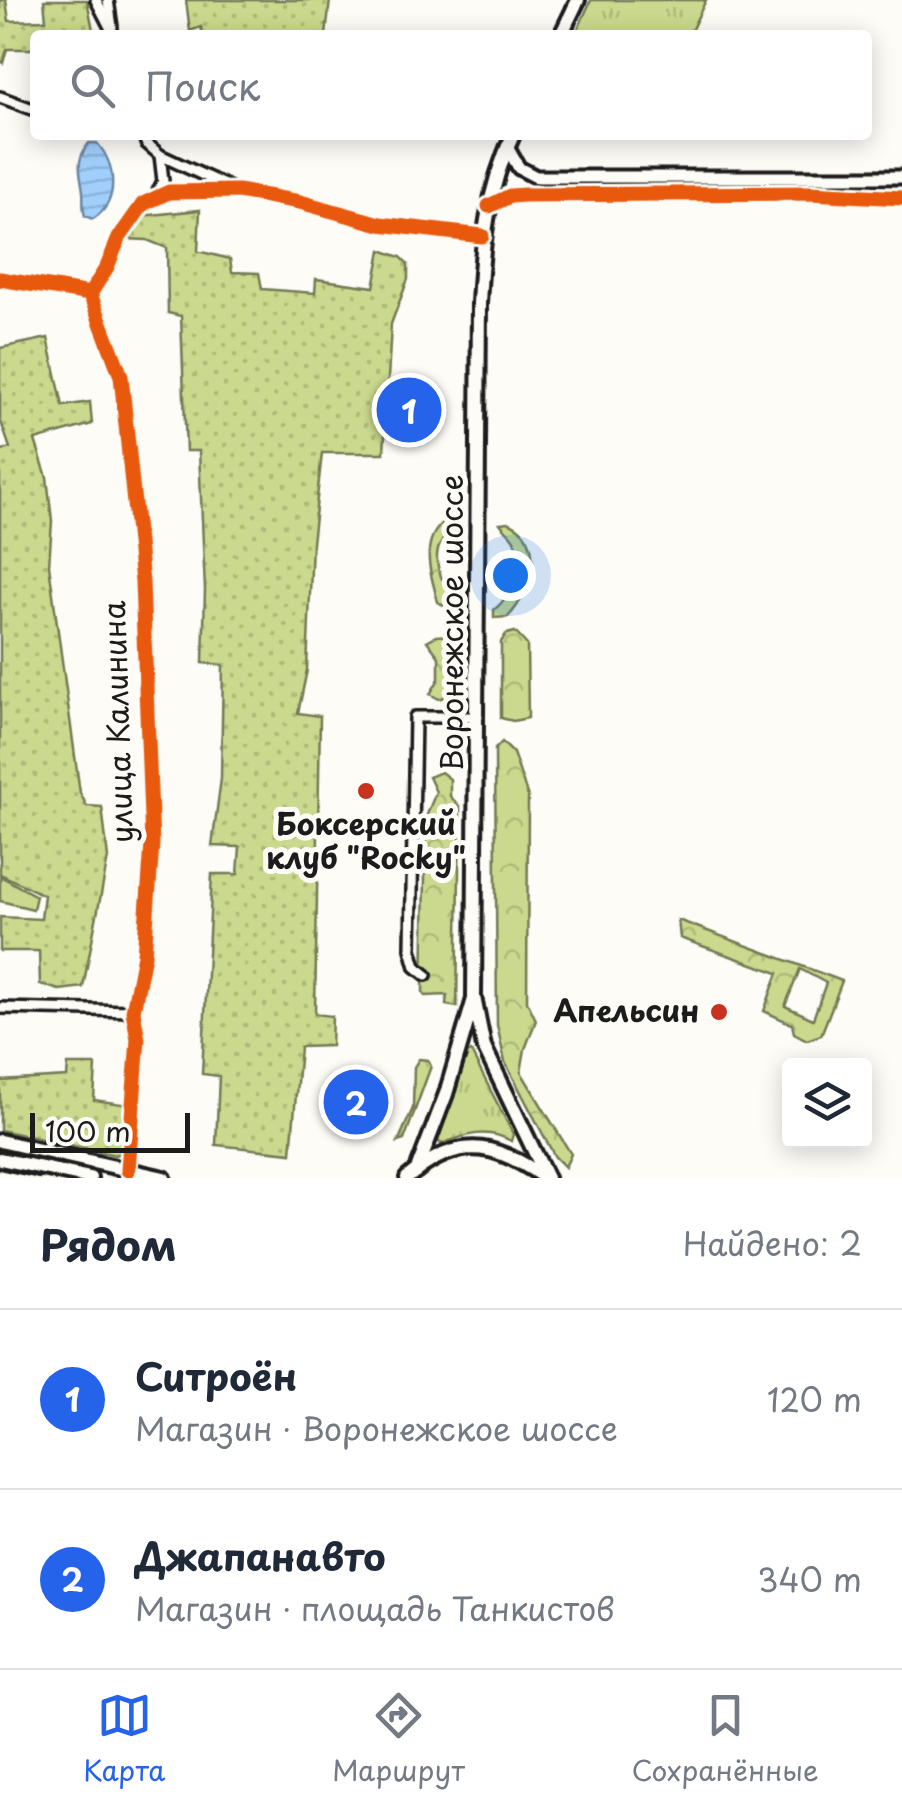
<!DOCTYPE html>
<html lang="ru">
<head>
<meta charset="utf-8">
<style>
	body { margin:0; font-family:"Playpen Sans",sans-serif; background:#f2f2f3; color:#1f2937 }
	.controls { position:absolute; right:30px; bottom:30px; display:grid; overflow:hidden; border-radius:10px; box-shadow:0 5px 25px #0003 }
	.controls button { width:90px; height:90px; display:grid; place-items:center; padding:0; border:0; border-bottom:2px solid #e0e1e3; background:#fff; color:#1f2937; font:50px sans-serif }
	.scale { position:absolute; left:30px; bottom:25px; width:160px; box-sizing:border-box; padding-left:10px; border:5px solid #1c1c1c; border-top:0; font-size:28px; line-height:35px; white-space:nowrap; color:#1c1c1c; -webkit-text-stroke:8px #fdfcf7; paint-order:stroke }
	.you { position:absolute; left:510px; top:575px; width:35px; height:35px; margin:-25px; border:8px solid #fff; border-radius:50%; background:#1a73e8; box-shadow:0 0 0 15px #1a73e833 }
	.badge { display:grid; place-items:center; width:65px; height:65px; border-radius:50%; background:#2563eb; color:#fff; font-size:32px; font-weight:700 }
	.pin { position:absolute; translate:-50% -50%; border:5px solid #fff; box-shadow:0 2px 10px #0006 }
	.list { margin:0; padding:0; list-style:none }
	h2 { display:flex; justify-content:space-between; align-items:center; height:130px; margin:0; padding:0 40px; font-size:42px }
	h2 small { font-size:32px; font-weight:400; color:#747a83 }
	.list li { display:grid; grid-template-columns:65px 1fr auto; gap:30px; align-items:center; box-sizing:border-box; height:180px; padding:0 40px; border-top:2px solid #e0e1e3 }
	.list b { display:block; font-size:38px; white-space:nowrap }
	.list p { margin:0; font-size:32px; white-space:nowrap; color:#747a83 }
	.list em { font-size:32px; font-style:normal; color:#747a83 }
	.icon { flex:none; width:55px; height:55px; fill:none; stroke:currentColor; stroke-width:2; stroke-linecap:round; stroke-linejoin:round }
	.map { position:relative; flex:none; width:902px; height:1178px; overflow:hidden }
	.search { position:absolute; background:#fff; box-shadow:0 5px 25px #0003; left:30px; right:30px; top:30px; height:110px; display:flex; align-items:center; gap:25px; box-sizing:border-box; padding:0 35px; border-radius:10px; color:#747a83; font-size:38px }
	.sheet { height:490px; background:#fff }
	nav { display:flex; justify-content:space-around; align-items:center; box-sizing:border-box; height:140px; border-top:2px solid #e0e1e3; background:#fff; font-size:28px; color:#747a83 }
	nav a { display:grid; justify-items:center; gap:5px }
	nav .on { color:#2563eb }
	.map>svg:first-child { display:block }
	.grass { fill:url(#grass-tufts); stroke:#737a54; stroke-width:2.5 }
	.forest { fill:url(#forest-crowns); stroke:#737a54; stroke-width:2.5; fill-rule:evenodd }
	.garden { fill:url(#garden-dots); stroke:#737a54; stroke-width:2.5 }
	.water { fill:url(#water-rules); stroke:#6c87a2; stroke-width:2.5 }
	.lines { fill:none; stroke-linecap:round; stroke-linejoin:round }
	.minor-casing { stroke:#1c1c1c; stroke-width:16 }
	.tertiary-casing { stroke:#1c1c1c; stroke-width:19 }
	.secondary-casing { stroke:#1c1c1c; stroke-width:20 }
	.minor { stroke:#fdfcf7; stroke-width:9 }
	.tertiary { stroke:#fdfcf7; stroke-width:11 }
	.secondary { stroke:#fdfcf7; stroke-width:12 }
	.tram { stroke:#1c1c1c; stroke-width:2.5 }
	.cycleway-casing { stroke:#fdfcf7; stroke-width:21 }
	.cycleway { stroke:#e8590c; stroke-width:15 }
	.poi-dot { fill:#c8321e; stroke:#fdfcf7; stroke-width:4 }
	.labels { text-anchor:middle; stroke-width:10; stroke-linejoin:round; paint-order:stroke }
	.street-label { font-size:30px; fill:#1c1c1c; stroke:#fdfcf7 }
	.poi-label { font-size:30px; font-weight:bold; fill:#1c1c1c; stroke:#fdfcf7 }
</style>
</head>
<body>
<div class="map">
<svg width="902" height="1178" viewBox="0 0 902 1178">
	<defs>
		<pattern id="grass-tufts" width="24" height="20" patternUnits="userSpaceOnUse" patternTransform="scale(2.5)"><rect width="24" height="20" fill="#cad98d"/><path d="M3 7l-1-3M5 7V3M7 7l1-3M15 17l-1-3M17 17v-4M19 17l1-3" fill="none" stroke="#adba79"/></pattern>
		<pattern id="forest-crowns" width="20" height="18" patternUnits="userSpaceOnUse" patternTransform="scale(2.5)"><rect width="20" height="18" fill="#cad98d"/><path d="M2 6a3 3 0 1 1 6 0M12 15a3 3 0 1 1 6 0" fill="none" stroke="#adba79"/></pattern>
		<pattern id="garden-dots" width="8" height="8" patternUnits="userSpaceOnUse" patternTransform="scale(2.5)"><rect width="8" height="8" fill="#cad98d"/><path d="M2 2h.1M6 6h.1" fill="none" stroke="#adba79" stroke-width="1.8" stroke-linecap="round"/></pattern>
		<pattern id="water-rules" width="6" height="5" patternUnits="userSpaceOnUse" patternTransform="scale(2.5)"><rect width="6" height="5" fill="#a1cffc"/><path d="M0 2.5h6" fill="none" stroke="#8ab1d7"/></pattern>
	</defs>
	<rect width="100%" height="100%" fill="#fdfcf7"/>
	<filter id="ink" filterUnits="userSpaceOnUse"><feTurbulence type="fractalNoise" baseFrequency=".01" numOctaves="2"/><feDisplacementMap in="SourceGraphic" scale="20" xChannelSelector="R" yChannelSelector="G"/><feConvolveMatrix kernelMatrix="1 2 1 2 8 2 1 2 1" color-interpolation-filters="sRGB"/></filter>
	<g filter="url(#ink)">
		<g class="grass">
			<polygon points="591,0 706,0 689,35 579,35 578,29"/>
			<polygon points="0,876 36,896 33,909 0,901"/>
			<path d="M471 1052 513 1134 511 1141C487 1127 465 1135 441 1144L438 1141 468 1053Z"/>
			<polygon points="419,1059 428,1060 431,1066 404,1140 398,1142 413,1108 414,1067"/>
		</g>
		<g class="forest">
			<path d="M451 517 459 518 462 524C438 538 431 553 442 579L456 577 461 591 457 613 438 602C430 571 417 537 451 517Z"/>
			<path d="M508 522C548 538 532 592 508 617L494 618V610C513 594 524 567 515 542 512 534 505 531 500 523Z"/>
			<polygon points="515,632 527,645 528,718 513,721 501,718 501,642 506,634"/>
			<path d="M451 635C460 652 460 676 453 694L439 699 430 694 439 679V657L427 641 436 636Z"/>
			<polygon points="502,742 513,753 528,797 527,1001 536,1020 525,1049 521,1072 571,1154 565,1167 555,1157 505,1062 497,1025 495,749"/>
			<polygon points="441,772 450,779 450,796 460,807 457,1007 446,1005 447,995 425,996 423,992 426,817 436,792 429,777"/>
			<path d="M678 920 842 981 821 1035 807 1040 794 1033 792 1024 764 1011 778 973 680 938ZM800 969 826 983 813 1019 785 1006Z"/>
		</g>
		<g class="garden">
			<polygon points="0,0 6,0 9,21 46,20 44,0 87,0 94,35 35,35 35,49 7,49 3,63 0,61"/>
			<polygon points="186,0 330,0 326,35 203,35 201,27 190,31"/>
			<polygon points="200,210 198,251 230,259 232,272 259,273 262,289 315,293 316,279 374,287 381,250 401,257 408,264 408,279 391,324 384,453 322,453 312,543 307,670 298,713 320,716 315,1014 332,1016 331,1046 300,1047 291,1153 216,1145 219,1076 202,1074 212,874 238,874 240,847 212,846 221,779 223,665 203,663 205,590 199,451 186,451 181,316 168,313 167,248 147,240 126,239 141,216"/>
			<polygon points="48,338 63,406 90,402 92,424 35,440 47,477 52,521 49,565 80,793 87,806 102,807 108,858 83,987 59,990 40,984 39,951 0,951 0,917 41,919 44,895 0,874 0,452 10,448 0,419 0,348"/>
			<polygon points="68,1065 96,1065 94,1100 129,1105 124,1151 115,1155 0,1130 0,1081 67,1077"/>
		</g>
		<path class="water" d="M89 143H97C116 164 120 202 93 219L85 216C82 207 84 200 83 191 80 170 75 161 89 143Z"/>
		<g class="lines">
			<defs>
				<g id="minor">
					<polyline points="96,0 113,33"/>
					<polyline points="108,0 112,27"/>
					<polyline points="0,97 35,110"/>
					<polyline points="144,135 146,143 160,155 235,190"/>
					<polyline points="156,195 163,181 160,155"/>
					<polyline points="0,279 90,294 107,267 119,238 143,204 169,192 238,191 300,202 380,224 482,236"/>
					<polyline points="90,294 121,376 142,582 152,844 144,955 133,1011 138,1039 128,1170"/>
					<polyline points="426,975 416,967 411,949 415,717 478,717"/>
					<polyline points="0,1008 133,1011"/>
				</g>
				<g id="tertiary">
					<polyline points="507,147 519,168 536,177 902,177"/>
					<polyline points="489,206 510,196 525,195 810,193 902,198"/>
				</g>
				<g id="secondary">
					<polyline points="561,35 578,0"/>
					<path d="M513 135C487 189 482 245 479 304L474 997 484 1047 547 1178"/>
					<polyline points="0,1141 164,1178"/>
					<polyline points="0,1159 90,1178"/>
					<path d="M416 1171C463 1134 500 1146 545 1178"/>
					<polyline points="407,1178 417,1170 446,1094 474,999"/>
				</g>
			</defs>
			<use href="#minor" class="minor-casing"/>
			<use href="#tertiary" class="tertiary-casing"/>
			<use href="#secondary" class="secondary-casing"/>
			<use href="#minor" class="minor"/>
			<use href="#tertiary" class="tertiary"/>
			<use href="#secondary" class="secondary"/>
			<polyline class="tram" points="0,1169 40,1178"/>
			<defs>
				<g id="cycleway">
					<polyline points="489,206 510,196 525,195 810,193 902,198"/>
					<polyline points="0,279 90,294 107,267 119,238 143,204 169,192 238,191 300,202 380,224 482,236"/>
					<polyline points="90,294 121,376 142,582 152,844 144,955 133,1011 138,1039 128,1170"/>
				</g>
			</defs>
			<use href="#cycleway" class="cycleway-casing"/>
			<use href="#cycleway" class="cycleway"/>
		</g>
	</g>
	<g class="poi-dot">
		<circle cx="366" cy="791" r="10"/>
		<circle cx="719" cy="1012" r="10"/>
	</g>
	<g class="labels">
		<g class="street-label">
			<text transform="translate(453 623) rotate(-90)" y="10">Воронежское шоссе</text>
			<text transform="translate(119 722) rotate(-92)" y="10">улица Калинина</text>
		</g>
		<g class="poi-label">
			<text x="366" y="835">Боксерский<tspan x="366" dy="34">клуб "Rocky"</tspan></text>
			<text x="699" y="1022" text-anchor="end">Апельсин</text>
		</g>
	</g>
</svg>
<div class="controls">
<button><svg class="icon" aria-label="layers" viewBox="0 0 24 24"><path d="M12 4l9 5-9 5-9-5zM3 14l9 5 9-5"/></svg></button>
</div>
<div class="scale">100 m</div>
<div class="you"></div>
<div class="pin badge" style="left:409px;top:410px">1</div>
<div class="pin badge" style="left:356px;top:1102px">2</div>
<div class="search"><svg class="icon" aria-label="search" viewBox="0 0 24 24"><circle cx="10" cy="10" r="6"/><path d="M15 15l6 6"/></svg>Поиск</div>
</div>
<section class="sheet">
<h2>Рядом<small>Найдено: 2</small></h2>
<ul class="list">
<li><span class="badge">1</span><div><b>Ситроён</b><p>Магазин · Воронежское шоссе</p></div><em>120 m</em></li>
<li><span class="badge">2</span><div><b>Джапанавто</b><p>Магазин · площадь Танкистов</p></div><em>340 m</em></li>
</ul>
</section>
<nav>
<a class="on"><svg class="icon" aria-label="map" viewBox="0 0 24 24"><path d="M3 6l6-2 6 2 6-2v14l-6 2-6-2-6 2zM9 4v14M15 6v14"/></svg>Карта</a>
<a><svg class="icon" aria-label="directions" viewBox="0 0 24 24"><path d="M12 3l9 9-9 9-9-9zM9 14v-3h6M13 9l2 2-2 2"/></svg>Маршрут</a>
<a><svg class="icon" aria-label="saved" viewBox="0 0 24 24"><path d="M7 4h10v16l-5-4-5 4z"/></svg>Сохранённые</a>
</nav>
</body>
</html>
